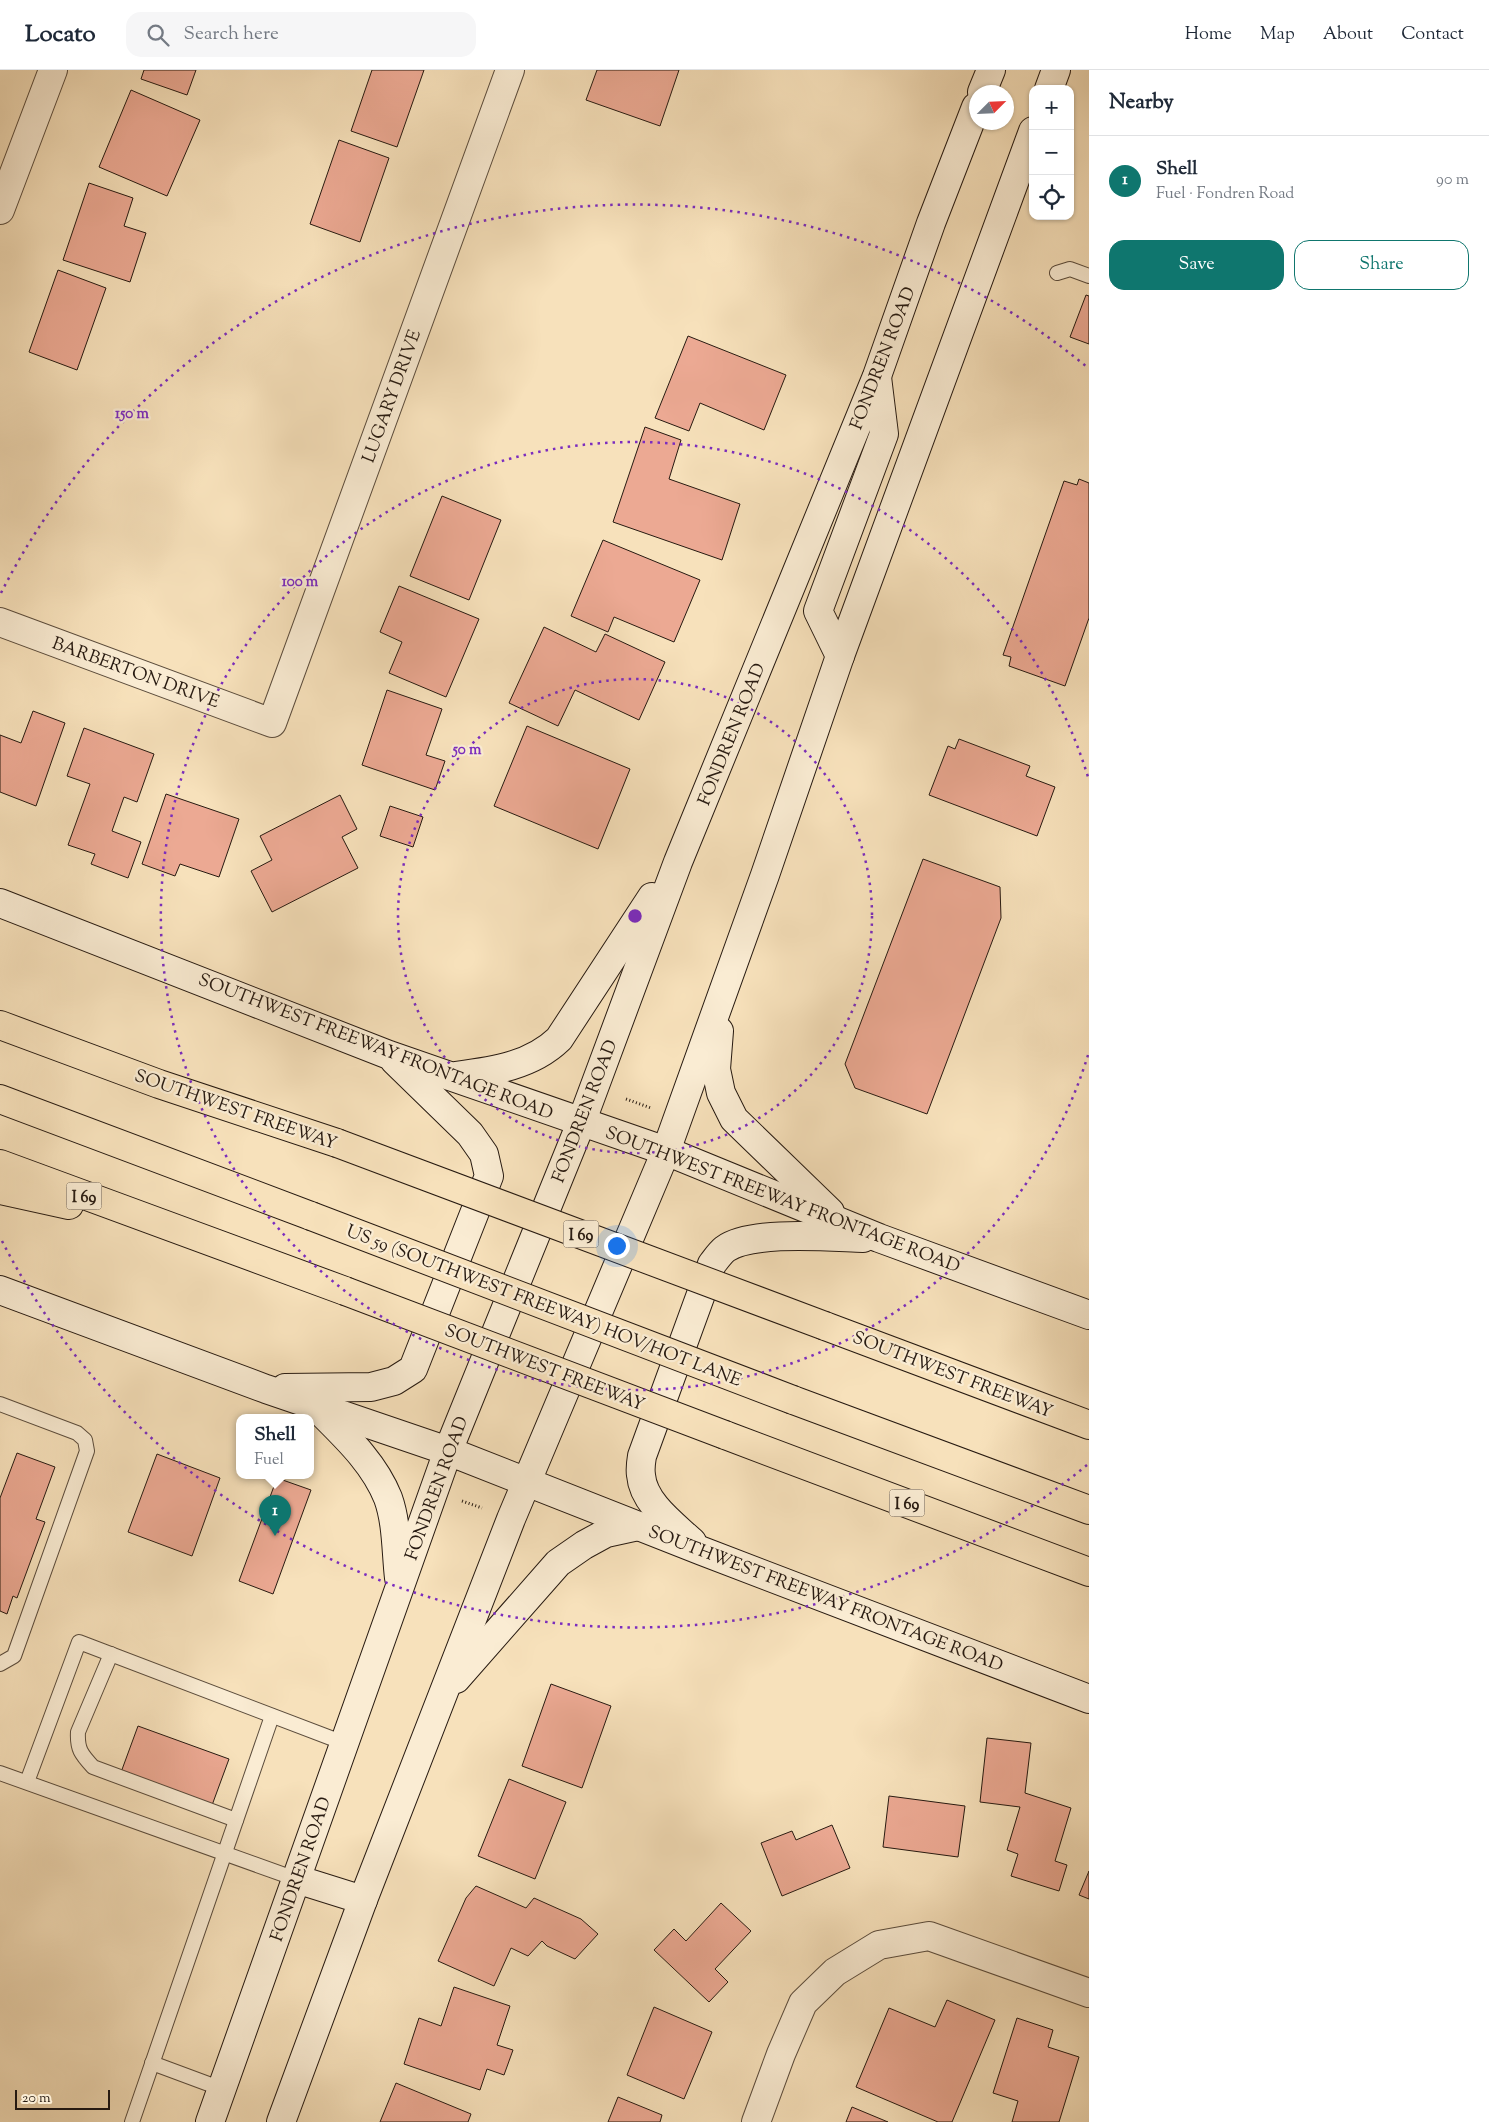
<!DOCTYPE html>
<html lang="en">
<head>
<meta charset="utf-8">
<style>
	body { margin:0; font-family:"Sorts Mill Goudy",serif; background:#f6f6f7; color:#1f2937 }
	.controls { position:absolute; right:15px; top:15px; display:grid; overflow:hidden; border-radius:10px; box-shadow:0 1px 4px #0004 }
	.controls button { width:45px; height:45px; display:grid; place-items:center; padding:0; border:0; border-bottom:1px solid #e0e1e3; background:#fff; color:#1f2937; font:25px sans-serif }
	.compass { position:absolute; left:969px; top:15px; width:45px; height:45px; border-radius:50%; background:#fff; box-shadow:0 1px 4px #0004; rotate:66deg }
	.scale { position:absolute; left:15px; bottom:12px; width:95px; box-sizing:border-box; padding-left:5px; border:2px solid #271a11; border-top:0; font-size:14px; line-height:18px; white-space:nowrap; color:#271a11; -webkit-text-stroke:4px #faecd3; paint-order:stroke }
	.you { position:absolute; left:616px; top:1175px; width:18px; height:18px; margin:-12px; border:4px solid #fff; border-radius:50%; background:#1a73e8; box-shadow:0 0 0 8px #1a73e833 }
	.badge { display:grid; place-items:center; width:32px; height:32px; border-radius:50%; background:#0f766e; color:#fff; font-size:16px; font-weight:700 }
	.pin { position:absolute; translate:-50% -41px; filter:drop-shadow(0 1px 2px #0008) }
	.pin::after { content:''; position:absolute; top:26px; width:18px; height:15px; background:inherit; clip-path:polygon(0 0,100% 0,50% 100%) }
	.popup { position:absolute; left:236px; top:1344px; width:78px; height:65px; box-sizing:border-box; display:grid; place-content:center; border-radius:10px; background:#fff; filter:drop-shadow(0 1px 4px #0005); font-size:16px; white-space:nowrap; color:#747a83 }
	.popup b { font-size:19px; color:#1f2937 }
	.popup::after { content:''; position:absolute; left:50%; top:100%; margin-left:-10px; border:10px solid transparent; border-top-color:#fff }
	.list { margin:0; padding:0; list-style:none }
	h2 { display:flex; justify-content:space-between; align-items:center; height:65px; margin:0; padding:0 20px; font-size:21px }
	h2 small { font-size:16px; font-weight:400; color:#747a83 }
	.list li { display:grid; grid-template-columns:32px 1fr auto; gap:15px; align-items:center; box-sizing:border-box; height:90px; padding:0 20px; border-top:1px solid #e0e1e3 }
	.list b { display:block; font-size:19px; white-space:nowrap }
	.list p { margin:0; font-size:16px; white-space:nowrap; color:#747a83 }
	.list em { font-size:16px; font-style:normal; color:#747a83 }
	.actions { display:flex; gap:10px; padding:15px 20px }
	.actions a { flex:1; padding:11px 0; border:1px solid #0f766e; border-radius:15px; text-align:center; font-size:18px; color:#0f766e }
	.actions .main { background:#0f766e; color:#fff }
	.icon { flex:none; width:28px; height:28px; fill:none; stroke:currentColor; stroke-width:2; stroke-linecap:round; stroke-linejoin:round }
	.map { position:relative; flex:none; width:1089px; height:2052px; overflow:hidden }
	header { display:flex; align-items:center; gap:30px; box-sizing:border-box; height:70px; padding:0 25px; background:#fff; border-bottom:1px solid #e0e1e3 }
	header strong { font-size:24px }
	nav { display:flex; gap:28px; margin-inline-start:auto; font-size:18px }
	.search { width:350px; height:45px; background:#f6f6f7; display:flex; align-items:center; gap:12px; box-sizing:border-box; padding:0 18px; border-radius:15px; color:#747a83; font-size:19px }
	main { display:flex }
	aside { flex:1; background:#fff }
	.map>svg:first-child { display:block }
	.building { fill:#eca993; stroke:#271a11 }
	.lines { fill:none; stroke-linecap:round; stroke-linejoin:round }
	.lane-casing { stroke:#5b4c3c; stroke-width:16 }
	.street-casing { stroke:#5b4c3c; stroke-width:30 }
	.secondary-casing { stroke:#271a11; stroke-width:30 }
	.highway-casing { stroke:#271a11; stroke-width:30 }
	.path { stroke:#271a11; stroke-width:3; stroke-dasharray:1 2.5; stroke-linecap:butt }
	.lane { stroke:#faecd3; stroke-width:14 }
	.street { stroke:#faecd3; stroke-width:28 }
	.secondary { stroke:#faecd3; stroke-width:28 }
	.highway { stroke:#f7e1bb; stroke-width:28 }
	.highway-bridge-casing { stroke:#271a11; stroke-width:30; stroke-linecap:butt }
	.highway-bridge { stroke:#f7e1bb; stroke-width:28 }
	.ring { fill:none; stroke:#7b2cbf; stroke-width:2.5; stroke-dasharray:2.5 5 }
	.labels { text-anchor:middle; stroke-width:4.5; stroke-linejoin:round; paint-order:stroke }
	.shield { fill:#faecd3; stroke:#66594b; stroke-width:1 }
	.shield-label { font-size:16px; font-weight:bold; fill:#271a11 }
	.street-label { font-size:18px; fill:#271a11; stroke:#faecd3 }
	.centre { fill:#7b2cbf; stroke:#faecd3; stroke-width:2.5 }
	.ring-label { font-size:15px; text-anchor:middle; font-weight:bold; fill:#7b2cbf; stroke:#faecd3; stroke-width:4.5; stroke-linejoin:round; paint-order:stroke }
</style>
</head>
<body>
<header>
<strong>Locato</strong>
<div class="search"><svg class="icon" aria-label="search" viewBox="0 0 24 24"><circle cx="10" cy="10" r="6"/><path d="M15 15l6 6"/></svg>Search here</div>
<nav><a>Home</a><a>Map</a><a>About</a><a>Contact</a></nav>
</header>
<main>
<div class="map">
<svg width="1089" height="2052" viewBox="0 0 1089 2052">
	<rect width="100%" height="100%" fill="#f7e1bb"/>
	<filter id="stains"><feTurbulence type="fractalNoise" baseFrequency=".004" numOctaves="4"/><feColorMatrix values="0 0 0 0 .2 0 0 0 0 .09 0 0 0 0 .02 0 0 0 .5 -.17"/></filter>
	<radialGradient id="worn" r=".72"><stop offset=".6" stop-color="#630" stop-opacity="0"/><stop offset="1" stop-color="#630" stop-opacity=".3"/></radialGradient>
	<g class="building">
		<polygon points="144,0 196,0 187,25 141,9"/>
		<polygon points="372,0 424,0 397,77 351,61"/>
		<polygon points="597,0 679,0 660,56 586,30"/>
		<polygon points="131,20 200,50 167,126 99,97"/>
		<polygon points="339,70 389,88 360,172 310,154"/>
		<polygon points="89,113 133,128 124,156 146,163 130,212 63,190"/>
		<polygon points="58,200 106,218 77,300 29,282"/>
		<polygon points="1086,225 1089,226 1089,274 1070,267"/>
		<polygon points="688,266 786,305 764,360 700,333 689,361 655,348"/>
		<polygon points="645,357 681,370 669,409 740,434 722,490 613,452"/>
		<polygon points="1079,409 1089,413 1089,548 1065,616 1009,596 1011,587 1003,585 1064,411 1077,415"/>
		<polygon points="442,426 501,450 469,530 410,506"/>
		<polygon points="603,470 700,510 674,572 614,547 608,562 571,546"/>
		<polygon points="399,516 479,549 446,627 389,603 402,572 380,562"/>
		<polygon points="544,557 596,582 605,564 665,592 639,650 575,620 558,656 509,633"/>
		<polygon points="387,620 442,639 426,685 445,691 435,720 362,695"/>
		<polygon points="33,641 65,653 36,736 0,722 0,665 21,673"/>
		<polygon points="527,656 630,699 598,779 494,736"/>
		<polygon points="84,658 154,684 137,732 124,727 112,761 141,772 128,808 91,794 95,784 68,775 90,714 67,706"/>
		<polygon points="959,669 1030,696 1026,706 1055,717 1037,766 929,725 948,676 955,679"/>
		<polygon points="166,724 239,749 219,807 180,794 175,806 142,794"/>
		<polygon points="340,725 357,759 342,767 358,798 272,842 251,801 272,790 260,766"/>
		<polygon points="390,736 423,747 413,777 380,766"/>
		<polygon points="923,789 1000,817 1001,848 927,1044 855,1018 845,994"/>
		<polygon points="17,1383 55,1397 36,1449 45,1452 17,1528 13,1526 7,1544 0,1541 0,1428"/>
		<polygon points="157,1384 220,1408 192,1486 128,1462"/>
		<polygon points="277,1408 311,1420 273,1524 239,1511"/>
		<polygon points="551,1614 611,1636 582,1718 522,1696"/>
		<polygon points="138,1656 229,1689 211,1738 120,1705"/>
		<polygon points="987,1668 1031,1673 1025,1723 1071,1738 1055,1791 1067,1795 1059,1821 1011,1806 1018,1784 1007,1780 1020,1737 980,1732"/>
		<polygon points="509,1709 566,1732 535,1809 478,1786"/>
		<polygon points="889,1726 965,1736 958,1787 883,1777"/>
		<polygon points="832,1755 850,1798 782,1826 761,1773 792,1761 796,1770"/>
		<polygon points="1089,1801 1089,1829 1079,1825"/>
		<polygon points="476,1816 526,1838 534,1828 581,1849 598,1864 575,1889 547,1876 542,1871 528,1886 511,1878 494,1916 438,1891 466,1828"/>
		<polygon points="721,1833 751,1861 715,1899 728,1912 709,1932 654,1880 674,1859 686,1871"/>
		<polygon points="454,1917 510,1936 497,1975 513,1980 504,2005 487,1999 480,2020 404,1994 419,1948 441,1956"/>
		<polygon points="947,1930 995,1950 952,2052 938,2052 856,2017 889,1938 935,1957"/>
		<polygon points="654,1937 712,1962 684,2029 627,2005"/>
		<polygon points="1017,1948 1053,1960 1048,1977 1079,1987 1059,2052 1012,2052 1018,2031 993,2023"/>
		<polygon points="396,2013 471,2044 468,2052 380,2052"/>
		<polygon points="618,2027 662,2045 660,2052 608,2052"/>
		<polygon points="852,2037 888,2052 846,2052"/>
	</g>
	<g class="lines">
		<defs>
			<g id="lane">
				<polyline points="1057,203 1070,199 1089,206"/>
				<polyline points="0,1334 77,1363 85,1370 87,1381 14,1586 0,1594"/>
				<path d="M111 1584 78 1662C77 1679 81 1684 93 1697L236 1750"/>
				<polyline points="0,1703 296,1809"/>
				<polyline points="27,1712 79,1572 344,1673"/>
				<polyline points="152,1993 222,2019"/>
				<polyline points="132,2052 272,1646"/>
			</g>
			<g id="street">
				<polyline points="0,140 53,0"/>
				<polyline points="0,552 272,653 510,0"/>
				<polyline points="756,2052 781,1984 803,1933 835,1902 879,1875 929,1866 1089,1923"/>
			</g>
			<g id="secondary">
				<polyline points="1049,19 1056,0"/>
				<polyline points="982,22 991,0"/>
				<polyline points="840,586 818,541 884,364 877,307"/>
				<polyline points="0,833 389,985 666,1081 879,1168 1089,1245"/>
				<polyline points="719,961 716,999 721,1023 734,1049 830,1142"/>
				<path d="M456 1006C493 1001 531 996 559 969L652 827"/>
				<polyline points="0,1220 266,1319 448,1381 702,1481 1089,1629"/>
				<polyline points="285,1318 371,1317 394,1311 413,1299 489,1106 484,1084 470,1064 395,991"/>
				<path d="M320 1341C346 1367 374 1393 388 1428 397 1453 396 1482 399 1508"/>
				<path d="M692 1472C674 1455 643 1433 641 1405 640 1399 641 1392 642 1386L712 1194C716 1189 720 1183 725 1179 751 1160 830 1167 863 1168"/>
				<polyline points="456,1609 558,1493 584,1475 606,1463 638,1456"/>
				<polyline points="296,1809 363,1830"/>
				<polyline points="210,2052 448,1381 581,1053 678,792 877,306 931,153 976,37"/>
				<polyline points="281,2052 363,1830 511,1449 666,1081 765,805 840,586 1033,61"/>
			</g>
			<g id="highway">
				<polyline points="0,955 159,1014 337,1073"/>
				<polyline points="0,1029 311,1146"/>
				<polyline points="0,1094 345,1221"/>
				<polyline points="0,1120 69,1135"/>
				<polyline points="825,1256 1089,1355"/>
				<polyline points="793,1330 1089,1440"/>
				<polyline points="725,1365 1089,1502"/>
			</g>
		</defs>
		<use href="#lane" class="lane-casing"/>
		<use href="#street" class="street-casing"/>
		<use href="#secondary" class="secondary-casing"/>
		<use href="#highway" class="highway-casing"/>
		<g class="path">
			<polyline points="626,1029 651,1038"/>
			<polyline points="462,1431 482,1438"/>
		</g>
		<use href="#lane" class="lane"/>
		<use href="#street" class="street"/>
		<use href="#secondary" class="secondary"/>
		<use href="#highway" class="highway"/>
		<defs>
			<g id="highway-bridge">
				<polyline points="337,1073 825,1256"/>
				<polyline points="311,1146 793,1330"/>
				<polyline points="345,1221 725,1365"/>
			</g>
		</defs>
		<use href="#highway-bridge" class="highway-bridge-casing"/>
		<use href="#highway-bridge" class="highway-bridge"/>
	</g>
	<g class="ring">
		<circle cx="635" cy="846" r="237"/>
		<path d="M1088 985A474 474 0 1 1 1088 707"/>
		<path d="M1087 1395A711 711 0 0 1 1 1169M1 523A711 711 0 0 1 1087 297"/>
	</g>
	<g class="labels">
		<g class="shield">
			<rect x="66.5" y="1112.5" width="35" height="27" rx="4"/>
			<rect x="563.5" y="1150.5" width="35" height="27" rx="4"/>
			<rect x="889.5" y="1419.5" width="35" height="27" rx="4"/>
		</g>
		<g class="shield-label">
			<text x="84" y="1132">I 69</text>
			<text x="581" y="1170">I 69</text>
			<text x="907" y="1439">I 69</text>
		</g>
		<g class="street-label">
			<text transform="translate(882 288) rotate(-69)" y="6">FONDREN ROAD</text>
			<text transform="translate(391 326) rotate(-70)" y="6">LUGARY DRIVE</text>
			<text transform="translate(136 602) rotate(20)" y="6">BARBERTON DRIVE</text>
			<text transform="translate(731 664) rotate(-68)" y="6">FONDREN ROAD</text>
			<text transform="translate(376 976) rotate(21)" y="6">SOUTHWEST FREEWAY FRONTAGE ROAD</text>
			<text transform="translate(236 1039) rotate(19)" y="6">SOUTHWEST FREEWAY</text>
			<text transform="translate(584 1041) rotate(-69)" y="6">FONDREN ROAD</text>
			<text transform="translate(783 1129) rotate(21)" y="6">SOUTHWEST FREEWAY FRONTAGE ROAD</text>
			<text transform="translate(544 1235) rotate(21)" y="6">US 59 (SOUTHWEST FREEWAY) HOV/HOT LANE</text>
			<text transform="translate(545 1297) rotate(21)" y="6">SOUTHWEST FREEWAY</text>
			<text transform="translate(953 1304) rotate(21)" y="6">SOUTHWEST FREEWAY</text>
			<text transform="translate(436 1418) rotate(-70)" y="6">FONDREN ROAD</text>
			<text transform="translate(826 1528) rotate(21)" y="6">SOUTHWEST FREEWAY FRONTAGE ROAD</text>
			<text transform="translate(300 1799) rotate(-71)" y="6">FONDREN ROAD</text>
		</g>
	</g>
	<circle cx="635" cy="846" r="8" class="centre"/>
	<g class="ring-label">
		<text x="132" y="348">150 m</text>
		<text x="300" y="516">100 m</text>
		<text x="467" y="684">50 m</text>
	</g>
	<rect width="100%" height="100%" filter="url(#stains)"/>
	<rect width="100%" height="100%" fill="url(#worn)"/>
</svg>
<div class="controls">
<button>+</button>
<button>−</button>
<button><svg class="icon" aria-label="locate" viewBox="0 0 24 24"><circle cx="12" cy="12" r="6"/><path d="M12 2v4M12 18v4M2 12h4M18 12h4"/></svg></button>
</div>
<svg class="compass" viewBox="-18 -18 36 36"><path d="M0-13l5 13h-10z" fill="#e53935"/><path d="M0 13l5-13h-10z" fill="#747a83"/></svg>
<div class="scale">20 m</div>
<div class="you"></div>
<div class="pin badge" style="left:275px;top:1466px">1</div>
<div class="popup"><b>Shell</b>Fuel</div>
</div>
<aside>
<h2>Nearby<small></small></h2>
<ul class="list">
<li><span class="badge">1</span><div><b>Shell</b><p>Fuel · Fondren Road</p></div><em>90 m</em></li>
</ul>
<div class="actions"><a class="main">Save</a><a>Share</a></div>
</aside>
</main>
</body>
</html>
